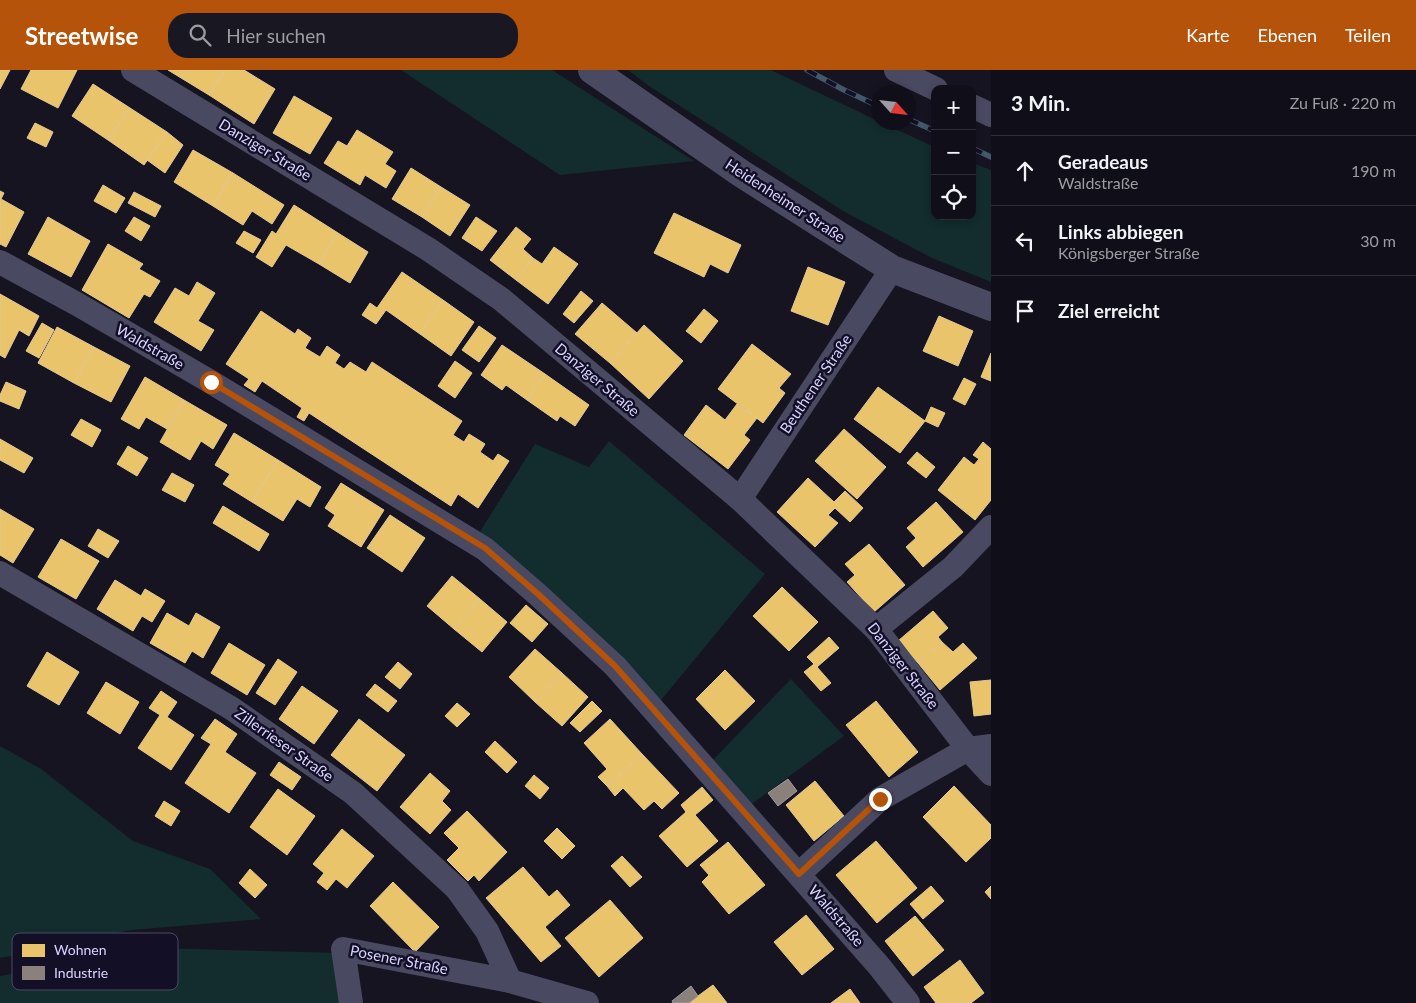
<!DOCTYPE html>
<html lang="de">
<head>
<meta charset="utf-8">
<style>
	body { margin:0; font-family:Lato,sans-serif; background:#191822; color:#f1f3f6 }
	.controls { position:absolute; right:15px; top:15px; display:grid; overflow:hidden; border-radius:10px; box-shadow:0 2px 8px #0003 }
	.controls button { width:45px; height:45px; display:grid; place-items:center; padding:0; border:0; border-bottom:1px solid #302f38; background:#100f19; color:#f1f3f6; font:25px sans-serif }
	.compass { position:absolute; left:871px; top:15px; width:45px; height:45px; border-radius:50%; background:#100f19; box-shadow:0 2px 8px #0003; rotate:117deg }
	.stop { position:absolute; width:15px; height:15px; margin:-11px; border:4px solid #b45309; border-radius:50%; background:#fff }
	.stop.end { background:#b45309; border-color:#fff; box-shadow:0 1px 5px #0008 }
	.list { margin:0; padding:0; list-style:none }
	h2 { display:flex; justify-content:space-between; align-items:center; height:65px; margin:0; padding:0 20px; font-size:21px }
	h2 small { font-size:16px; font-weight:400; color:#9c9ca2 }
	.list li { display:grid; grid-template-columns:32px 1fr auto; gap:15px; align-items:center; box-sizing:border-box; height:70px; padding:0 20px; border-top:1px solid #302f38 }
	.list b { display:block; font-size:19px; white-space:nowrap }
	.list p { margin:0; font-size:16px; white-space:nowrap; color:#9c9ca2 }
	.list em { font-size:16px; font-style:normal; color:#9c9ca2 }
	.icon { flex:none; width:28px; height:28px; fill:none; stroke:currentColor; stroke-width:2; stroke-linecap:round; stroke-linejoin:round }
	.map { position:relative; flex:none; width:991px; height:933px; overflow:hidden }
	header { display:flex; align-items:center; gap:30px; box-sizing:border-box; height:70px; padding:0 25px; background:#b45309; color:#fff }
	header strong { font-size:24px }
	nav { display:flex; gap:28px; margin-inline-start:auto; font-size:18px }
	.search { width:350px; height:45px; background:#191822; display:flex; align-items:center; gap:12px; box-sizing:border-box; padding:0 18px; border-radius:20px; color:#9c9ca2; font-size:19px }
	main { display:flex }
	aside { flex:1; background:#100f19 }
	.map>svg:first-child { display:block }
	.green { fill:#132c2d }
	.homes { fill:#e9c46a; stroke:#e4c997 }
	.industry { fill:#8a817c; stroke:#a29aa3 }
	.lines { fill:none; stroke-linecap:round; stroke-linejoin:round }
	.minor { stroke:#4a4962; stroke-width:24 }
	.tertiary { stroke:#4a4962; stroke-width:28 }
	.rail-casing { stroke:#43596b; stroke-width:5.5 }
	.rail { stroke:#130f26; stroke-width:4; stroke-dasharray:11; stroke-linecap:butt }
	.route { stroke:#b45309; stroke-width:6 }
	.labels { text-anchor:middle; stroke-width:5; stroke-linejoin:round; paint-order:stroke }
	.street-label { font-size:15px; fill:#d9d4ff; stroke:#130f26 }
	.key { fill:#130f26; stroke:#4e4a67; stroke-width:1 }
	.key-label { font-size:14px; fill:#d9d4ff }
</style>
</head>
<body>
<header>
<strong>Streetwise</strong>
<div class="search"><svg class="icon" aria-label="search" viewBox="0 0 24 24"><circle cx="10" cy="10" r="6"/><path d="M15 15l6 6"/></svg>Hier suchen</div>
<nav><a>Karte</a><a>Ebenen</a><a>Teilen</a></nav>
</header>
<main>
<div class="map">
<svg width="991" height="933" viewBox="0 0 991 933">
	<rect width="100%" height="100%" fill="#161421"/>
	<g class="green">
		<polygon points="401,0 552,0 694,91 560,105"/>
		<polygon points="628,0 771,0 878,51 878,52 882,53 935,77 935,146 972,146 972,93 991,100 991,212 932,188 843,141 649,16"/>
		<polygon points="609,371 765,504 657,635 476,468 535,374 589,397"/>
		<polygon points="791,609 844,666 749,736 710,693"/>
		<polygon points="0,676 41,699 133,771 210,799 261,849 132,860 98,866 39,881 0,888"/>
		<polygon points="153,878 338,883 348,933 0,933 0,906"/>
	</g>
	<g class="homes">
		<polygon points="0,0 10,0 0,19"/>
		<polygon points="31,0 77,0 58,38 21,19"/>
		<polygon points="168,0 225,0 209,25"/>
		<polygon points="225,0 244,0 275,19 254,54 209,25"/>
		<polygon points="93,14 130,38 108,70 72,46"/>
		<polygon points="294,26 332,48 310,84 273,63"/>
		<polygon points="130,38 167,62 144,95 108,70"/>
		<polygon points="35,53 53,62 46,77 27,68"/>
		<polygon points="357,60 393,82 385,94 396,101 386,118 365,105 360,115 324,93 338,71 347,76"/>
		<polygon points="167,62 183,75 165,103 147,90"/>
		<polygon points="193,80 233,103 213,136 174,112"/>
		<polygon points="411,98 441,117 422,147 392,129"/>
		<polygon points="233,103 284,135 272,154 252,141 243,155 213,136"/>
		<polygon points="103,115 125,128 116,143 94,131"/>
		<polygon points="441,117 470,135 450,166 422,147"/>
		<polygon points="0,121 4,123 1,129 24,142 6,177 0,174"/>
		<polygon points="134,122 161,136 155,147 128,133"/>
		<polygon points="294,135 338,163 319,194 286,175 272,197 256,187 272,161 276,164"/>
		<polygon points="674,143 741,175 728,203 710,194 704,207 654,183"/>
		<polygon points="48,147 90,171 71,207 28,184"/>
		<polygon points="134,147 150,156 141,171 125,161"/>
		<polygon points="476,147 497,161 482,181 462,168"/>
		<polygon points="516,157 531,169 523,179 533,188 516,210 490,190"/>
		<polygon points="244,161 261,170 253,183 236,173"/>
		<polygon points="338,163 368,182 350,213 319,194"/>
		<polygon points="108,174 143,194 139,199 160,211 150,227 144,224 129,248 82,220"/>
		<polygon points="554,177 578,194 548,234 516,210 533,188 542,194"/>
		<polygon points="808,197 845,212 828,255 791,241"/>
		<polygon points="402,202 443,230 420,264 386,240 376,254 362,245 370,233 377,238"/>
		<polygon points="197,212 215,223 198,251 214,260 201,281 154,252 175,218 189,226"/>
		<polygon points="581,221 593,231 574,253 563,244"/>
		<polygon points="0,224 39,246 29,266 19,260 5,288 0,285"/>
		<polygon points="443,230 474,252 451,286 420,264"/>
		<polygon points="602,233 637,263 610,293 575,264"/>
		<polygon points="704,239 718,251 701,273 686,261"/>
		<polygon points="261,241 295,264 298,259 311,268 305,278 320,287 327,276 340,285 335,293 344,299 350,292 366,302 372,292 462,351 453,365 464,372 469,364 485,374 480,382 493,391 498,384 509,391 478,438 458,424 451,436 309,343 304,351 297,347 302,338 262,311 255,322 244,315 249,309 226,294"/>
		<polygon points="939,246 973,261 958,296 923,281"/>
		<polygon points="42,253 54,260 39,288 26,281"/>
		<polygon points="644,255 683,291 649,329 610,293"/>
		<polygon points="479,256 496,268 479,292 462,280"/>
		<polygon points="57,257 94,277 74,313 38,293"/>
		<polygon points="752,274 791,304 779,318 785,323 763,353 718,319"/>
		<polygon points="502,275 545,304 527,330 506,315 502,320 481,305"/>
		<polygon points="94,277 130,296 111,332 74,313"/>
		<polygon points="991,283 991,311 981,307"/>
		<polygon points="455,291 472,303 455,328 438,316"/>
		<polygon points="545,304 589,335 575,356 560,346 557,351 527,330"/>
		<polygon points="145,307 184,330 167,359 146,347 139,359 121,349"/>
		<polygon points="964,308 976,314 965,335 953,329"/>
		<polygon points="6,312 26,321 19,339 0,331 0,325"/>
		<polygon points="878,317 925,351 900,383 854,349"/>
		<polygon points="184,330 227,355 213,379 201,371 190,390 160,372"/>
		<polygon points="737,334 757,348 744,365 750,370 728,399 684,365 706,335 725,350"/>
		<polygon points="931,337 945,343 938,357 925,351"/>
		<polygon points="81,349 101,360 92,377 71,365"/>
		<polygon points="844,359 886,397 857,429 815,391"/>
		<polygon points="234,363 278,390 252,432 223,414 230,404 215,395"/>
		<polygon points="0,369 33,388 24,403 0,390"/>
		<polygon points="983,372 991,379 991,430 975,450 938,420 964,387 974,395 979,389 973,385"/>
		<polygon points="128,376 148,388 137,406 117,394"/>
		<polygon points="917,382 935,397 926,408 907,393"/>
		<polygon points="278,390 321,417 310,437 297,429 283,451 252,432"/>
		<polygon points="172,403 194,415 185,432 162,420"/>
		<polygon points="808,408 834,432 845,421 863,438 850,452 835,438 828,445 838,453 815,477 777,442"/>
		<polygon points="341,413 384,440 361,477 328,456 335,445 325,438"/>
		<polygon points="936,432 963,462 923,497 906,477 916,468 907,458"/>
		<polygon points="223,436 269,464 259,481 213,453"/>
		<polygon points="0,439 34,459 13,493 0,485"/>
		<polygon points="390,445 425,468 402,502 367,478"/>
		<polygon points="98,459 119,471 108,488 88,476"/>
		<polygon points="61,469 99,491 76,529 38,507"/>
		<polygon points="869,474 905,515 874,542 847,512 855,505 845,494"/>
		<polygon points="452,506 480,529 454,559 427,536"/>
		<polygon points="115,510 141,526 145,519 165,531 152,552 142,546 133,561 97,539"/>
		<polygon points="782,517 818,552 789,581 753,546"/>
		<polygon points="480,529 507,552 482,582 454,559"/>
		<polygon points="526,535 548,554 532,572 510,553"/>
		<polygon points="933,541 948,558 938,567 942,572 918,593 898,571"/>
		<polygon points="167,543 189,556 196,543 220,557 203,588 192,581 185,593 150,573"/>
		<polygon points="829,567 839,578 817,597 831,613 821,621 804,602 814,594 807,587"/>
		<polygon points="942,572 953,582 963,573 977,588 940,620 918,593"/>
		<polygon points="229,573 265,595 247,625 211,603"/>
		<polygon points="535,579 562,603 535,632 509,607"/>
		<polygon points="47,582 79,602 59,635 27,616"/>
		<polygon points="278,589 297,602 275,635 256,623"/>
		<polygon points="398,592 412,604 400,619 385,607"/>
		<polygon points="725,600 755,631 725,660 696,629"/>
		<polygon points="562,603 588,627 562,656 535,632"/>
		<polygon points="991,610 991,644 974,646 970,612"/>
		<polygon points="106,612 139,632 120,664 87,643"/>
		<polygon points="375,614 397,631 388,642 366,625"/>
		<polygon points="302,616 338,641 314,674 279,649"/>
		<polygon points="161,621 177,632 167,647 194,665 171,700 138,678 160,645 149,638"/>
		<polygon points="592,631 602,641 580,662 570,653"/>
		<polygon points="876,631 918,682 889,707 846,655"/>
		<polygon points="457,633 470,644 457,657 445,646"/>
		<polygon points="215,649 237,664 225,682 256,703 229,743 185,713 211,674 201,668"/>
		<polygon points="359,649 405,685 377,721 331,685"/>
		<polygon points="610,649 642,684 607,716 598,707 607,699 584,673"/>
		<polygon points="495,671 517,692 507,703 485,682"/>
		<polygon points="642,684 679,723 662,739 654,731 644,740 623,718 615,726 607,716"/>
		<polygon points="279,692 301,707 292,720 270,705"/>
		<polygon points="430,703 450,721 442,731 451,740 430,764 400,737"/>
		<polygon points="534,705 549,718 540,729 525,716"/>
		<polygon points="815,711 844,746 814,771 786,735"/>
		<polygon points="954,716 991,755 991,768 966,792 923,747"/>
		<polygon points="702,717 713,730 695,745 718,771 687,797 659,766 686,742 681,735"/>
		<polygon points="278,719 315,746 287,785 250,757"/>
		<polygon points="164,731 180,741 171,756 155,746"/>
		<polygon points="467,741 507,782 479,811 474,805 468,811 447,790 459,778 444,763"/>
		<polygon points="557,758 575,776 562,789 544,771"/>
		<polygon points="342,759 374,786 347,818 336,809 327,820 317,812 324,803 313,794"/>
		<polygon points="876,771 917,818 877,853 836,805"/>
		<polygon points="728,772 765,815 729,844 702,812 709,805 700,795"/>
		<polygon points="622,786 642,807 630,817 611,796"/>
		<polygon points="523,797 549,827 557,820 570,835 545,857 561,876 541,892 486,828"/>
		<polygon points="250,799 267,815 255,828 239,813"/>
		<polygon points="393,812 439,857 415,882 370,836"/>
		<polygon points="931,816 944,831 923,849 910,834"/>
		<polygon points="991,816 991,829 985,822"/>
		<polygon points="610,830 643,868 599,907 565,868"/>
		<polygon points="806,845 834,879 802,905 774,872"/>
		<polygon points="915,846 944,880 913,906 885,871"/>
		<polygon points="960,890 984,923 971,933 936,933 924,917"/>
		<polygon points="713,915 727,933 689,933 698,926"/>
		<polygon points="850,919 860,933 831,933"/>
	</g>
	<g class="industry">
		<polygon points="788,709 797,721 778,736 768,723"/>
		<polygon points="691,916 698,926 689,933 673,933 672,931"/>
	</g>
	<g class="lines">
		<g class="minor">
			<polyline points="133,0 428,179 501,229 740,429 876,559 968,679 991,704"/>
			<polyline points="896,0 936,19"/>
			<polyline points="972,36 991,45"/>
			<polyline points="0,192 77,234 211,312 485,479 537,524 615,596 879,896 908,933"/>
			<polyline points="740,429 892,199"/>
			<polyline points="0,503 231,638 353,723 457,819 487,861 510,911"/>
			<polyline points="876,559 953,497 991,457"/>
			<polyline points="799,804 880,729 968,679 991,676"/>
			<polyline points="351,933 343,879 510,911 587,933"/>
		</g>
		<polyline class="tertiary" points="592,0 742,104 892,199 991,237"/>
		<defs>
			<g id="rail">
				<polyline points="807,0 844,20 878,36"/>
				<polyline points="908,49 935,61"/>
				<polyline points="972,78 991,87"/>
			</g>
		</defs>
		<use href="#rail" class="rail-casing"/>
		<use href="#rail" class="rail"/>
	</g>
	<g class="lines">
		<polyline class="route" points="211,312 485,478 538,524 615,596 799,804 880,729"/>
	</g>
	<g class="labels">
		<g class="street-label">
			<text transform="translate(265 80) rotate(31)" y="5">Danziger Straße</text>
			<text transform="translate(785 131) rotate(33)" y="5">Heidenheimer Straße</text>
			<text transform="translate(150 277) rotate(30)" y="5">Waldstraße</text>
			<text transform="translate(597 310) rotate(40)" y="5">Danziger Straße</text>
			<text transform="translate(816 314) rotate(-56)" y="5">Beuthener Straße</text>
			<text transform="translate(903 596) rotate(52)" y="5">Danziger Straße</text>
			<text transform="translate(284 675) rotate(35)" y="5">Zillerrieser Straße</text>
			<text transform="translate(836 846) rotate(49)" y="5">Waldstraße</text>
			<text transform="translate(399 890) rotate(11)" y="5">Posener Straße</text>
		</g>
	</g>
	<rect x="12" y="863" width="166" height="57" rx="8" class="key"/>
	<rect x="22" y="874" width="23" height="13" fill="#e9c46a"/>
	<rect x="22" y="896" width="23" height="14" fill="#8a817c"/>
	<g class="key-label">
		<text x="54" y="885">Wohnen</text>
		<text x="54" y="908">Industrie</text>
	</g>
</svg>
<div class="controls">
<button>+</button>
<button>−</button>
<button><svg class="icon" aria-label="locate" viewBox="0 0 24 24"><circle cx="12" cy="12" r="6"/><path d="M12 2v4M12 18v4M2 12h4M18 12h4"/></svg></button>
</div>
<svg class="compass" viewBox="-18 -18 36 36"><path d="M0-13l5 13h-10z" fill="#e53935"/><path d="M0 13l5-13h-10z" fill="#9c9ca2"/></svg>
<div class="stop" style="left:211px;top:312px"></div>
<div class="stop end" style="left:880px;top:729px"></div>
</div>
<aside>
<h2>3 Min.<small>Zu Fuß · 220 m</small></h2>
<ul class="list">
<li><svg class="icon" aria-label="ahead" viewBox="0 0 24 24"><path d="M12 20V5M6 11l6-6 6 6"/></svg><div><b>Geradeaus</b><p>Waldstraße</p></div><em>190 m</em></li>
<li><svg class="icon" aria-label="left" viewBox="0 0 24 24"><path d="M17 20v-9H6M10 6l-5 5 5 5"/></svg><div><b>Links abbiegen</b><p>Königsberger Straße</p></div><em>30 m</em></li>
<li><svg class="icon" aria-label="arrive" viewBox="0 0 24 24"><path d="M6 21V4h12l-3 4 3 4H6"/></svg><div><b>Ziel erreicht</b></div></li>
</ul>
</aside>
</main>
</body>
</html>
